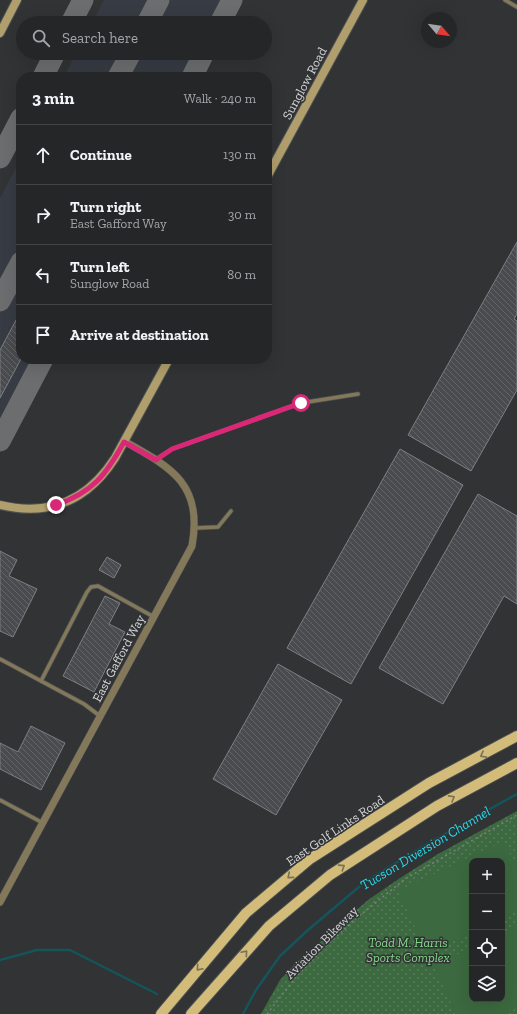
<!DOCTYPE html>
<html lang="en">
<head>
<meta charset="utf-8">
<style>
	body { margin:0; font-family:"Zilla Slab",serif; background:#313234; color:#f1f3f6 }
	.controls { position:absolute; right:12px; bottom:12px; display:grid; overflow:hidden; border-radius:8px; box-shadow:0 4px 16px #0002 }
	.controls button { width:36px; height:36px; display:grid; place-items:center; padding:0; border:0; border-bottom:1px solid #424345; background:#252628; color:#f1f3f6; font:20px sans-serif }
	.compass { position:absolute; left:421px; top:12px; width:36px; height:36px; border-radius:50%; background:#252628; box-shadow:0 4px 16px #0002; rotate:119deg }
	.stop { position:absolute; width:12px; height:12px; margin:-9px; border:3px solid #db2777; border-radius:50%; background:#fff }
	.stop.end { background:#db2777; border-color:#fff; box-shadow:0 1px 4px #0008 }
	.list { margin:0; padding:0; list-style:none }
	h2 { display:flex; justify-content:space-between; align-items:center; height:52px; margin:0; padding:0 16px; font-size:17px }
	h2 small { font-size:13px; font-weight:400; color:#a3a5a8 }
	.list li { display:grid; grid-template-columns:26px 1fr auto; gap:12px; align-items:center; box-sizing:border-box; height:60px; padding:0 16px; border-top:1px solid #424345 }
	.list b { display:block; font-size:15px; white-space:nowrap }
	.list p { margin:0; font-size:13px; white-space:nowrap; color:#a3a5a8 }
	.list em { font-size:13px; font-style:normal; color:#a3a5a8 }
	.icon { flex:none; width:22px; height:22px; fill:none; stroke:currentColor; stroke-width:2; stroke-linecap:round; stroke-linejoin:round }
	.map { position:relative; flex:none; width:517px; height:1014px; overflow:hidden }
	.search { position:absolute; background:#252628; box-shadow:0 4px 16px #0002; left:16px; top:16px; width:256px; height:44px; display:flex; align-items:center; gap:10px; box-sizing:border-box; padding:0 14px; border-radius:22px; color:#a3a5a8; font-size:15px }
	.panel { position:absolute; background:#252628; box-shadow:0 4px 16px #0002; left:16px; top:72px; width:256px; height:292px; border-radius:16px }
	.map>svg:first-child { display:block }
	.built { fill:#373b43 }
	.park { fill:url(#park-dots); fill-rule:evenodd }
	.pitch { fill:#3c693f }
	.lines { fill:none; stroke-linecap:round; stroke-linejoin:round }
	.stream { stroke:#14555b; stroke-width:2.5 }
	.taxiway { stroke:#6c6d6f; stroke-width:21 }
	.building { fill:url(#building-back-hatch); stroke:#7d7f82 }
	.lane-casing { stroke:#4e5052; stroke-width:5 }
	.street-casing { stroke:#4e5052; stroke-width:8 }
	.secondary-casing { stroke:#4e5052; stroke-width:10 }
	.primary-casing { stroke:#4e5052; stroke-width:12 }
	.path { stroke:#7e7f81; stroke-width:1.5; stroke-dasharray:2 3; stroke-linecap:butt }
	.lane { stroke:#837859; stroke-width:3.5 }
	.street { stroke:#837859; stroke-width:7 }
	.secondary { stroke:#b09f6c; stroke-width:8 }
	.primary { stroke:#d3bc7a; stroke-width:10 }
	.oneway { stroke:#7a7154 }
	.route { stroke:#db2777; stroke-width:5 }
	.labels { text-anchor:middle; stroke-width:3; stroke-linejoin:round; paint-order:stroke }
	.street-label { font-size:13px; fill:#d3d4d6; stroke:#313335 }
	.park-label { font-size:13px; font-style:italic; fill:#84d789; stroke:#313335 }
	.water-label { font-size:14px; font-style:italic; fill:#26dced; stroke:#313335 }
</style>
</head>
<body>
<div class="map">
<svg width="517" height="1014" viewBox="0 0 517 1014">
	<defs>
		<pattern id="park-dots" width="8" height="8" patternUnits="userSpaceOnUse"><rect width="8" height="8" fill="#3c693f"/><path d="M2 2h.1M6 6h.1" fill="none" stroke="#577e5a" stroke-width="1.8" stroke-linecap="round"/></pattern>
		<pattern id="building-back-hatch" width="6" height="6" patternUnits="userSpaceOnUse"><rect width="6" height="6" fill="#494b4e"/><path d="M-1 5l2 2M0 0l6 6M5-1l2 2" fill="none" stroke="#626467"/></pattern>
	</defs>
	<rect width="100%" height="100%" fill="#313335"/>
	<g class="built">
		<polygon points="104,0 220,0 208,23 92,23"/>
		<polygon points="76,53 193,53 180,77 64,77"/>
		<polygon points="21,158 21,359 33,359 0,422 0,198"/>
	</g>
	<path class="park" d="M517 811V1014H261L280 980 297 962 368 900 400 878 438 854ZM472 861H502V999H472Z"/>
	<g class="pitch">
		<polygon points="504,841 517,870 517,911 502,918 502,861 472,861 472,932 427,953 398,891"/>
		<polygon points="517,926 517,1008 504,1014 456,1014 434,966 472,947 472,999 502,999 502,933"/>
	</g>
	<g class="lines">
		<g class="stream">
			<polyline points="0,960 37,950 70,950 157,994"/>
			<polyline points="243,1014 256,990 280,956 308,930 366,881 434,840 517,794"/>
		</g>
		<g class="taxiway">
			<polyline points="71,23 83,0"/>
			<polyline points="147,23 159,0"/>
			<polyline points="220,23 232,0"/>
			<polyline points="43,77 55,53"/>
			<polyline points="118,77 131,53"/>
			<polyline points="192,77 204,53"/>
			<polyline points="0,158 21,118"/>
			<polyline points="0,301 21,262"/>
			<polyline points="0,441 43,359"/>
		</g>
	</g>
	<g class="building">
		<polygon points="517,242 517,314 514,319 517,321 517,390 471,471 408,435"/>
		<polygon points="21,311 21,359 0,398 0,350"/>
		<polygon points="400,449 463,485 351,684 287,648"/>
		<polygon points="478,494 517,516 517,604 504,596 443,704 379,668"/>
		<polygon points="0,551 17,560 9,576 37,589 13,637 0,631"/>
		<polygon points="107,557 121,565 114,578 99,570"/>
		<polygon points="105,596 120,603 109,624 125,632 94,692 63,676"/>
		<polygon points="278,664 342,700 276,815 213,779"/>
		<polygon points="31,726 65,743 41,790 0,769 0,743 18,752"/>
	</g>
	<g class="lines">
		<defs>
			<g id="lane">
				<polyline points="505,0 517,7"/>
				<polyline points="156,459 172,449 301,403 358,394"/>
				<polyline points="195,528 218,527 231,511"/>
				<polyline points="0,659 84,704 100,716"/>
				<polyline points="41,681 87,592 91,587 98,586 154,617"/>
				<polyline points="0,800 43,823"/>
			</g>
			<path id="street" d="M0 902 192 546C203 484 172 468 124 441"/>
			<g id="secondary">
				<polyline points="0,33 17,0"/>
				<polyline points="267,177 363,0"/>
				<path d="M0 505C50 517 88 500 115 458L169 359"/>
			</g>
			<g id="primary">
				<polyline points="161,1014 246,913 310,859 429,783 517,736"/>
				<polyline points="191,1014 269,926 330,875 437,806 517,763"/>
			</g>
		</defs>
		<use href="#lane" class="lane-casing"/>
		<use href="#street" class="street-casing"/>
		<use href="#secondary" class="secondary-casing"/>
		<use href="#primary" class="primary-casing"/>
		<polyline class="path" points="267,1014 296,977 323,949 353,921 405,879 517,815"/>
		<use href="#lane" class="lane"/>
		<use href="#street" class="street"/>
		<use href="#secondary" class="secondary"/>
		<use href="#primary" class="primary"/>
	</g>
	<defs><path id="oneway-chevron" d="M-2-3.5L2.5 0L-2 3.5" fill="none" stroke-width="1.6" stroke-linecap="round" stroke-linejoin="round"/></defs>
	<g class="oneway">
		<use href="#oneway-chevron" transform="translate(483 755) rotate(152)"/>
		<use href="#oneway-chevron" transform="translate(452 798) rotate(-29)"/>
		<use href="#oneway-chevron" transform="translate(342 867) rotate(-33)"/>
		<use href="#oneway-chevron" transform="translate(290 876) rotate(140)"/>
		<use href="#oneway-chevron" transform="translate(245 953) rotate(-49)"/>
		<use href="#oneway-chevron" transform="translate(199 968) rotate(131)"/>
	</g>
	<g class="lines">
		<path class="route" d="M56 505C93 492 106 475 124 442L156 460 172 449 301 403"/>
	</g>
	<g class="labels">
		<g class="street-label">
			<text transform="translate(304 83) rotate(-62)" y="5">Sunglow Road</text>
			<text transform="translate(118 658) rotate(-62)" y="5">East Gafford Way</text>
			<text transform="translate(335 830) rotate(-34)" y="5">East Golf Links Road</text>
			<text transform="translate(321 942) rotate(-45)" y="5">Aviation Bikeway</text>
		</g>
		<g class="park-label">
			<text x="408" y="947">Todd M. Harris<tspan x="408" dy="15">Sports Complex</tspan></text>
		</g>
		<g class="water-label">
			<text transform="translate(425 848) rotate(-31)" y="5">Tucson Diversion Channel</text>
		</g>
	</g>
</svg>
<div class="controls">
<button>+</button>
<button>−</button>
<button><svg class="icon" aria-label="locate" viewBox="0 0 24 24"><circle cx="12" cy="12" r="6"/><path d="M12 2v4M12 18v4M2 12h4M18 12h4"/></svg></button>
<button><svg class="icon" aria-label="layers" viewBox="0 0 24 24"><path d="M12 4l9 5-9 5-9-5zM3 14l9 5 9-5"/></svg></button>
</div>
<svg class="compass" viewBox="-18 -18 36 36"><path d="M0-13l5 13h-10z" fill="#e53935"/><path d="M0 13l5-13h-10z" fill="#a3a5a8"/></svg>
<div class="stop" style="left:301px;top:403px"></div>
<div class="stop end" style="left:56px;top:505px"></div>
<div class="search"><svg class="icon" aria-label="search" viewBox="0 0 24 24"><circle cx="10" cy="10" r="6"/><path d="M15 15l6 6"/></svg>Search here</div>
<section class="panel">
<h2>3 min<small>Walk · 240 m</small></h2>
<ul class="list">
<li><svg class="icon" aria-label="ahead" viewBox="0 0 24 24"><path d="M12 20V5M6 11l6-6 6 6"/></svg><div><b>Continue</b></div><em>130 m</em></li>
<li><svg class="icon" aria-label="right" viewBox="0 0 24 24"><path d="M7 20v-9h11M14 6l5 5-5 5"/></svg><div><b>Turn right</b><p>East Gafford Way</p></div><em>30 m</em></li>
<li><svg class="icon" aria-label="left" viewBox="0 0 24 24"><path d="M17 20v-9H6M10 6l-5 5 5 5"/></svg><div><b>Turn left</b><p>Sunglow Road</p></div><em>80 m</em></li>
<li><svg class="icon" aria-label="arrive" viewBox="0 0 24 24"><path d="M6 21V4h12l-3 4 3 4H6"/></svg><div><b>Arrive at destination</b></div></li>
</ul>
</section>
</div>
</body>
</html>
